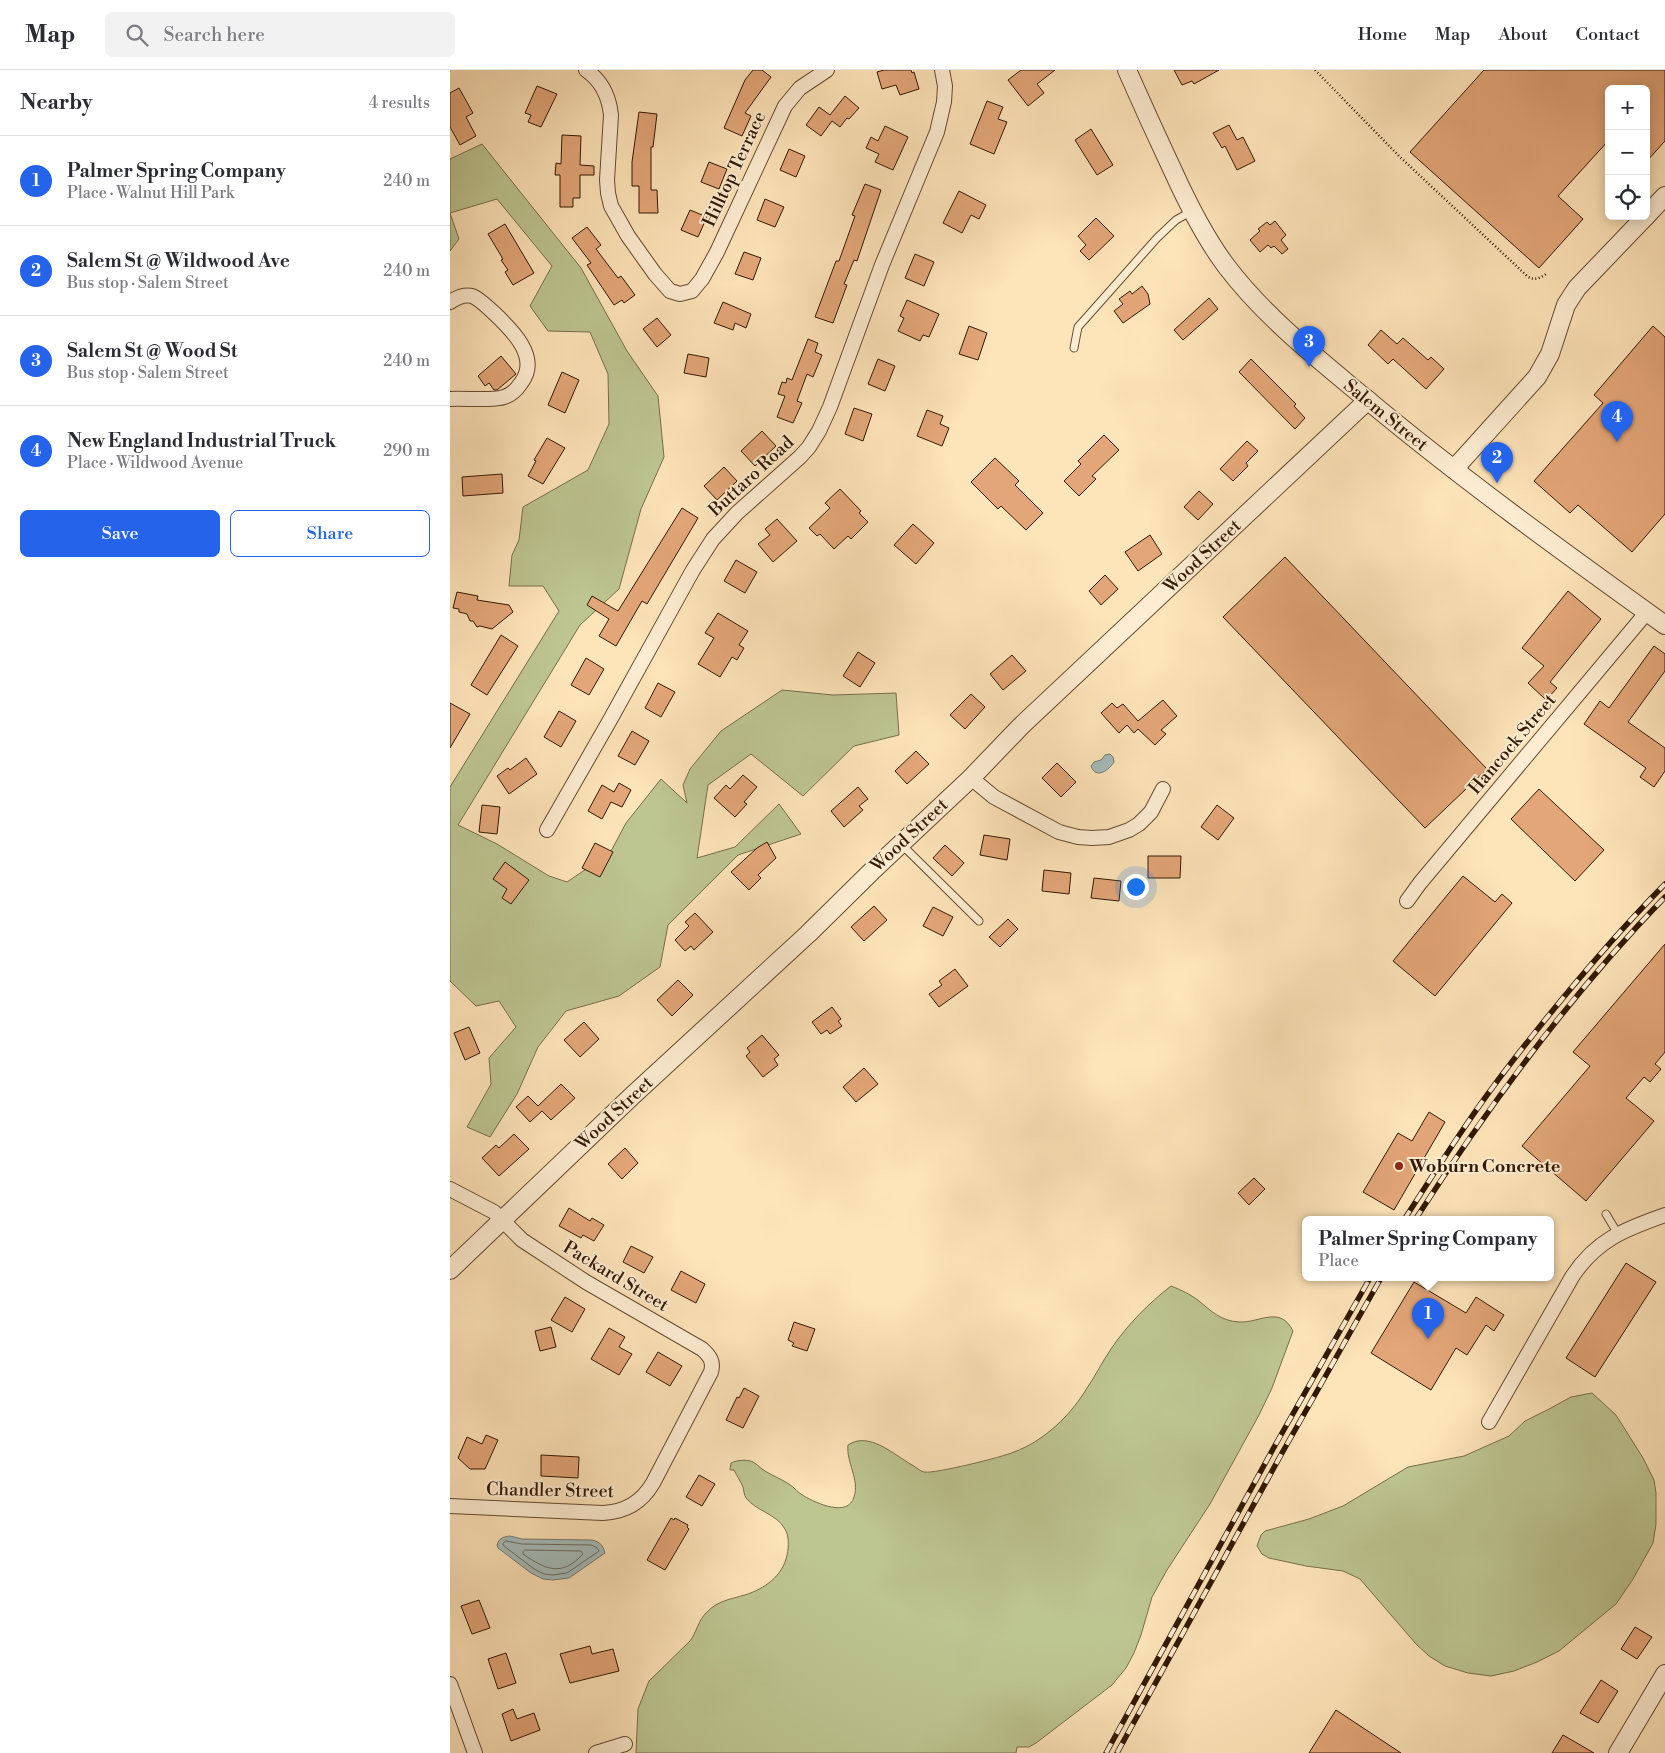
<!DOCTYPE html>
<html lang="en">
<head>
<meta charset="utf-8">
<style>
	body { margin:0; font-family:"Libre Bodoni",serif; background:#f2f2f3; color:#2b2b33 }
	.controls { position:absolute; right:15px; top:15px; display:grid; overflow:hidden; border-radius:8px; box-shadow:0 2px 12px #0003 }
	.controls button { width:45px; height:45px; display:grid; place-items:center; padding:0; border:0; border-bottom:1px solid #e1e1e2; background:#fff; color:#2b2b33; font:25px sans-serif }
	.you { position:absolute; left:685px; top:816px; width:18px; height:18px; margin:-12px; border:4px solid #fff; border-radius:50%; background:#1a73e8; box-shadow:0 0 0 8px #1a73e833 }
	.badge { display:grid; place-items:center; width:32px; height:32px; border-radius:50%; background:#2563eb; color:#fff; font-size:16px; font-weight:700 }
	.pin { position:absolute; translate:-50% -41px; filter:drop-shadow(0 1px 2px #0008) }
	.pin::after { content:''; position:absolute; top:26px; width:18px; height:15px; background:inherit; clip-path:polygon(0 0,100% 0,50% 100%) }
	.popup { position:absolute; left:852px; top:1146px; width:252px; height:65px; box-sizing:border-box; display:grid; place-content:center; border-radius:8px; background:#fff; filter:drop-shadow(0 1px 4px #0005); font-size:16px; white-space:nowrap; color:#7c7c81 }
	.popup b { font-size:19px; color:#2b2b33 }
	.popup::after { content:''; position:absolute; left:50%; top:100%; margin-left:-10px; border:10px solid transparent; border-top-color:#fff }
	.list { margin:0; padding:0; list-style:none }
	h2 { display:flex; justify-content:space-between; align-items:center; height:65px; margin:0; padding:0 20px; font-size:21px }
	h2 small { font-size:16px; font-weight:400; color:#7c7c81 }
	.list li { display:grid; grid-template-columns:32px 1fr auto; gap:15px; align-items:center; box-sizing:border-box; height:90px; padding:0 20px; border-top:1px solid #e1e1e2 }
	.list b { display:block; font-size:19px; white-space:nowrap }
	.list p { margin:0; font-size:16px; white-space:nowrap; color:#7c7c81 }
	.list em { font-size:16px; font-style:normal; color:#7c7c81 }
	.actions { display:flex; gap:10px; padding:15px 20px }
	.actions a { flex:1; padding:11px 0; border:1px solid #2563eb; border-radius:8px; text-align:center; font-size:18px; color:#2563eb }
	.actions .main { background:#2563eb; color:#fff }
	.icon { flex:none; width:28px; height:28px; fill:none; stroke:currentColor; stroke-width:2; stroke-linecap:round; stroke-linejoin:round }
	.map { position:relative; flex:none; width:1215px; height:1683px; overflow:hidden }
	header { display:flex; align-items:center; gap:30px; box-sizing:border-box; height:70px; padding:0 25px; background:#fff; border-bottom:1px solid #e1e1e2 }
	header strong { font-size:24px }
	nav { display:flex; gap:28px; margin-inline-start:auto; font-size:18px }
	.search { width:350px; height:45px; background:#f2f2f3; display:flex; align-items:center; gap:12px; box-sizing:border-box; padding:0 18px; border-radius:8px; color:#7c7c81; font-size:19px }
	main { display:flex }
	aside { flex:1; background:#fff }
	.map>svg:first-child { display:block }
	.green { fill:#bdc591; stroke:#786e4a }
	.water { fill:#a5bcbb; stroke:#777a71 }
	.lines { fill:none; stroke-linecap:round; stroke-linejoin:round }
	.shore { stroke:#6c6a5f; stroke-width:1 }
	.building { fill:#e3a678; stroke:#321803 }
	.service-casing { stroke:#654b30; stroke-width:9 }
	.minor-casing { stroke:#654b30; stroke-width:16 }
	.tertiary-casing { stroke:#654b30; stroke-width:20 }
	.path { stroke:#321803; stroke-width:2.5; stroke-dasharray:1 2.5; stroke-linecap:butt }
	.service { stroke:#feedd2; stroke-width:7 }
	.minor { stroke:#feedd2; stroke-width:14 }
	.tertiary { stroke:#feedd2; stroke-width:18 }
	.rail-casing { stroke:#321803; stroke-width:5.5 }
	.rail { stroke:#feedd2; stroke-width:4; stroke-dasharray:11; stroke-linecap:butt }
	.poi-dot { fill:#8f2418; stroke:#feedd2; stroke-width:2 }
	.labels { text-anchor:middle; stroke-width:4; stroke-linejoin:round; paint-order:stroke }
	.street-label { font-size:18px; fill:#321803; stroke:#feedd2 }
	.poi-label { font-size:18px; font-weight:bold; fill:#321803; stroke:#feedd2; text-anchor:start }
</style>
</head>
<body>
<header>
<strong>Map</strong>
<div class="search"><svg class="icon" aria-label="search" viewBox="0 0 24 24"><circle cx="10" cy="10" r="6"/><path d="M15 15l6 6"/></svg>Search here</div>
<nav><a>Home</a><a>Map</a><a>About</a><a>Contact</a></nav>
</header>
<main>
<aside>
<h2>Nearby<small>4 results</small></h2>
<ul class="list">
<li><span class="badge">1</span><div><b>Palmer Spring Company</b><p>Place · Walnut Hill Park</p></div><em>240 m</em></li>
<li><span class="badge">2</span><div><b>Salem St @ Wildwood Ave</b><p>Bus stop · Salem Street</p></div><em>240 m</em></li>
<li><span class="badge">3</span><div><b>Salem St @ Wood St</b><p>Bus stop · Salem Street</p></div><em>240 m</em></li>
<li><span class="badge">4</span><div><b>New England Industrial Truck</b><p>Place · Wildwood Avenue</p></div><em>290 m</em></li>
</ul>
<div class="actions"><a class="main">Save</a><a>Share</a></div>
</aside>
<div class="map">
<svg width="1215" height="1683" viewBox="0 0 1215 1683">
	<rect width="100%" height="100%" fill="#fee4b9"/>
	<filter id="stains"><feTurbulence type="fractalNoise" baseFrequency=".004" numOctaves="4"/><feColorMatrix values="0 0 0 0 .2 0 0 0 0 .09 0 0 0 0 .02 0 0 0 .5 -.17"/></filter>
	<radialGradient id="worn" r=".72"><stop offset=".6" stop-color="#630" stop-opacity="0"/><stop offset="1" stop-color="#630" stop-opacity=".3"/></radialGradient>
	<g class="green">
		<polygon points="32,74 131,198 177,281 208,326 214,387 191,439 169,519 130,555 8,755 47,774 99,806 117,812 160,783 176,753 211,709 237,733 233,715 240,699 271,661 332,620 383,625 446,623 449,665 404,676 353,726 301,684 258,715 247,788 285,777 329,734 351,764 288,785 218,855 210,897 169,926 116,941 88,977 67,1024 40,1067 17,1057 41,1014 39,988 66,957 49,931 26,936 0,911 0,717 109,541 93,516 59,516 62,485 69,470 73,437 138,400 159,354 158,304 140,262 98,261 80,236 102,196 47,129 0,143 9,169 0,181 0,89"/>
		<path d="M721 1216C731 1220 740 1224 749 1231 761 1241 771 1251 789 1252 810 1253 830 1235 843 1261L822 1318 809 1345 760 1434 717 1500 702 1527 691 1565 684 1583 676 1598 662 1615 586 1673 579 1677H567L566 1683H186L188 1639 199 1611 240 1571C247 1562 248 1550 257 1542 267 1531 281 1529 295 1525 314 1519 333 1506 337 1485 339 1476 339 1466 335 1459 327 1444 306 1441 296 1428 294 1425 294 1421 293 1417 291 1412 287 1406 284 1400H280L281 1393C287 1390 297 1389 303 1392 307 1394 311 1399 315 1401 323 1406 331 1409 339 1414 344 1417 348 1423 354 1426 366 1433 398 1448 404 1427 410 1410 396 1392 398 1375 419 1361 443 1384 462 1395 466 1397 471 1402 475 1402 484 1404 553 1387 564 1382 594 1371 621 1345 637 1318 646 1305 652 1292 661 1279 677 1255 699 1233 721 1216Z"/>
		<polygon points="1142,1323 1166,1345 1193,1388 1204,1410 1206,1423 1206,1454 1203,1473 1183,1509 1166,1534 1109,1581 1087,1592 1064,1601 1041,1606 1018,1603 995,1596 979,1586 966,1574 910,1509 893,1501 856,1496 819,1488 812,1484 807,1476 811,1465 815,1461 859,1449 893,1436 958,1397 1014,1386 1059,1366 1075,1351 1101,1338 1121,1327"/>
	</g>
	<g class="water">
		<path d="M660 684 663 687 664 692C659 700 646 710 641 696L644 692 651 690 655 685Z"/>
		<path d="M60 1466 72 1469 142 1470C150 1472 153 1475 155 1483L119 1508 103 1510 93 1509 81 1503 48 1478 47 1475C49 1468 53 1467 60 1466Z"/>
	</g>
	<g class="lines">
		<g class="shore">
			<polygon points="56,1471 72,1474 141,1475 146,1477 149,1481 117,1503 103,1505 94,1504 84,1499 54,1476 53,1474"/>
			<path d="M75 1480 131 1481 133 1484C112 1507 96 1500 73 1484V1482Z"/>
		</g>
	</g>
	<g class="building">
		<polygon points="303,0 312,0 321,7 295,43 301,46 292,66 274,58 295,10"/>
		<polygon points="434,0 461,0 462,3 464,2 469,19 450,25 446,15 432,19 427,2"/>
		<polygon points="571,0 605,0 587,14 594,23 578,36 558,10"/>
		<polygon points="724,0 769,0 744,14 742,11 732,15"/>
		<polygon points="1034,0 1215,0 1215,71 1196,92 1196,19 1159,19 1159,70 1108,126 1133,149 1089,198 960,82"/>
		<polygon points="87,16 107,24 91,57 78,52 81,45 75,43"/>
		<polygon points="9,18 23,43 16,47 26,66 10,75 0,57 0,23"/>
		<polygon points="395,26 409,38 399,49 397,48 390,57 382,51 371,66 356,55 369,37 380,45"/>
		<polygon points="537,31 553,37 548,49 557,52 544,84 520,74"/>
		<polygon points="189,42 207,44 203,77 201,77 201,120 207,120 208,143 189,143 189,116 182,116 182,92"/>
		<polygon points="779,55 787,70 793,67 805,91 787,100 775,76 772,78 763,63"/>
		<polygon points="435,56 458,67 443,100 425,92 429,84 416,78 421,67 428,71"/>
		<polygon points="641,59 663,95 647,105 625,70"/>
		<polygon points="112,65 131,66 130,95 144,96 144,105 130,105 130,128 123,128 123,137 110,137 110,105 105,105 106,93 111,94"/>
		<polygon points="339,79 355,86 346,107 330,100"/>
		<polygon points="259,92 277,99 269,119 251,112"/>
		<polygon points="415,114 431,120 407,191 404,190 394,214 397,215 383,253 365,247 386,191 389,191 405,146 402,145"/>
		<polygon points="509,121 536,135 529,149 521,145 512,163 493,153"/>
		<polygon points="315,129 334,137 325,157 307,150"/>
		<polygon points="240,140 257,147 248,167 231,160"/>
		<polygon points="646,148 664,166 639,190 630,181 636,175 628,166"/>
		<polygon points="825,151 836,165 831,170 838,179 832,184 824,176 821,178 818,175 810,182 800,170 810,161 808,159 817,152 820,155"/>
		<polygon points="55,154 84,203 63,215 55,202 58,200 51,190 53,189 38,164"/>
		<polygon points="137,157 151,175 146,179 168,208 171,206 185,225 174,233 172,230 164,235 137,195 141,193 122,168"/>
		<polygon points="294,182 311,188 303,210 285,204"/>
		<polygon points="465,184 484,192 474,216 455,208"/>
		<polygon points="692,216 698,224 700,234 673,253 664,241 673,234 669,229 680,221 682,224"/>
		<polygon points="759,228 768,239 733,270 724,260"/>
		<polygon points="457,230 489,244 479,267 473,265 470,271 448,261 454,248 450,246"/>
		<polygon points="273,232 301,244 296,258 285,253 283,260 264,253"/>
		<polygon points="207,248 221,265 207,277 193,259"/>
		<polygon points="519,256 537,263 528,290 509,284"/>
		<polygon points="1203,256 1215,267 1215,444 1182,482 1128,435 1120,443 1084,411 1153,333 1144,325"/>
		<polygon points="931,260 947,274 953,268 978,290 981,287 994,299 976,319 943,289 938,294 918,275"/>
		<polygon points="358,269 368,273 365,282 372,285 363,307 357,304 347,331 352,333 343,353 327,347 335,326 328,324 332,312 336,313 337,308 342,310"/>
		<polygon points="238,284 259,288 256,307 234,303"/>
		<polygon points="51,286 66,304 47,320 44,320 39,313 35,316 28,306"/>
		<polygon points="428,289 445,296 435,321 418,314"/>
		<polygon points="801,289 846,334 844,336 855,348 845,359 789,302"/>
		<polygon points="112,302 129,310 115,343 98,335"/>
		<polygon points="404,338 422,344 413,371 395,364"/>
		<polygon points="477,340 493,346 490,354 499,358 492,376 467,366"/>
		<polygon points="312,361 326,376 305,396 291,381"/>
		<polygon points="654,365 669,380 642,406 646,409 629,426 614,411 631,394 628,391"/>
		<polygon points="97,368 115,378 93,414 78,406 86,391 84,390"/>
		<polygon points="797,371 808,381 796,393 798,396 783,411 770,399"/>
		<polygon points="545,388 569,411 565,415 593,443 576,460 551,436 548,439 521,412"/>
		<polygon points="274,397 287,411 267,430 254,416"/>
		<polygon points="52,404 53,423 13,426 12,407"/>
		<polygon points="390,419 411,441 409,443 418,452 401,469 398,466 384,479 370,464 367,466 359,458 380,438 375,433"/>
		<polygon points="749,421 763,434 748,450 734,437"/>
		<polygon points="232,438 248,448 197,534 192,531 166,576 149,566 159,549 137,535 142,526 168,541"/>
		<polygon points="327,449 347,471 323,492 308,474 320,465 315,459"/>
		<polygon points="463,454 484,473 466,494 444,475"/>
		<polygon points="700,465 712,484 688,501 675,482"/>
		<polygon points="835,487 1037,699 975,758 773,547"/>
		<polygon points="286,490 307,502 295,523 274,511"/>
		<polygon points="655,505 668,519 651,535 639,521"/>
		<polygon points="1118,521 1151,549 1100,612 1107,618 1096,630 1078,613 1094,596 1072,578"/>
		<polygon points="7,522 28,526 27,530 59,535 63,542 42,559 30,556 27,557 23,551 20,551 17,544 9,542 9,539 3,538"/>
		<polygon points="268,543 298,561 289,575 294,578 287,590 282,587 270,607 248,594 264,568 255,563"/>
		<polygon points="51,565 68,576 37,625 21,615"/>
		<polygon points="1204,576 1215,584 1215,601 1178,652 1215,678 1215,701 1204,717 1190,707 1196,698 1134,654 1150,631 1159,638"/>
		<polygon points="408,582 425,593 410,617 393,606"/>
		<polygon points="562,585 576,601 553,620 540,604"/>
		<polygon points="136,588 154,599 139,625 121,615"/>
		<polygon points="208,613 225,622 211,647 195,638"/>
		<polygon points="521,624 535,637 515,659 500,645"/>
		<polygon points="713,630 727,646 711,660 716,664 705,675 688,659 684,663 677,655 669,663 651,643 662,633 667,638 673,634 688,651"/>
		<polygon points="0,633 20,644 0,678"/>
		<polygon points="109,641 126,651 111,677 94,667"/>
		<polygon points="182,661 199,671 185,695 168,686"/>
		<polygon points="466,681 479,694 457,714 445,701"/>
		<polygon points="76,688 87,704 59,724 47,706 58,698 60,700"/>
		<polygon points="607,693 626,712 611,727 592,708"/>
		<polygon points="293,705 307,717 294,732 297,734 285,747 264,728 276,715 280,719"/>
		<polygon points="169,713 181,720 172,737 161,732 152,749 138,741 152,715 164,722"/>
		<polygon points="408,717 418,729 409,736 413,740 394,757 381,741"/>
		<polygon points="1089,719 1154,780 1125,811 1061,749"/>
		<polygon points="32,735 50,737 47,764 29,762"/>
		<polygon points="767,735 784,748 768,770 751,757"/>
		<polygon points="534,765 560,769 557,790 530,785"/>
		<polygon points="317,772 326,788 308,805 311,808 299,820 281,802 307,778"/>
		<polygon points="145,773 163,782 150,807 132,798"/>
		<polygon points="495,775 514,793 502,806 483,788"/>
		<polygon points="698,786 731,786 730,808 698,808"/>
		<polygon points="55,792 79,810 61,834 52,828 57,819 43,809"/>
		<polygon points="594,800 621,803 619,824 592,821"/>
		<polygon points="1013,806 1045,832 1052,824 1062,833 985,926 943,891"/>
		<polygon points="644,808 671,811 669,831 641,828"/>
		<polygon points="424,836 437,850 414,871 401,857"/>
		<polygon points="483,837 503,847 493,866 473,856"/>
		<polygon points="245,843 263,862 244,880 241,876 235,881 225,870 239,856 235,852"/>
		<polygon points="558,849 568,859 550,877 539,867"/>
		<polygon points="1215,874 1215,982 1205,994 1211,999 1200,1012 1194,1007 1176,1028 1204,1051 1136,1131 1072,1076 1140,996 1123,982"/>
		<polygon points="505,899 518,916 489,937 479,924 492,915 489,911"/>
		<polygon points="228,910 243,925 222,946 207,930"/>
		<polygon points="382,937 391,949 388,951 392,956 380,964 377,960 371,964 362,952"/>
		<polygon points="134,952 149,969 130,987 114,970"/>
		<polygon points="19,957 30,983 15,990 4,963"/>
		<polygon points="312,965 329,985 324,989 328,995 313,1007 296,986 300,982 297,978"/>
		<polygon points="414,998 428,1014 406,1032 393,1017"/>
		<polygon points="111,1014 125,1028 101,1050 92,1041 80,1052 66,1037 78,1026 88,1036"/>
		<polygon points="979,1042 995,1052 944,1140 913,1122 948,1063 962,1071"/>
		<polygon points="64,1064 79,1079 49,1106 32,1088 46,1075 49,1078"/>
		<polygon points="175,1078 188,1093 172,1109 158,1094"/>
		<polygon points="804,1108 815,1119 799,1135 788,1123"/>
		<polygon points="119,1138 140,1151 142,1148 154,1155 144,1171 133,1165 131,1168 109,1156"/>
		<polygon points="181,1176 203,1187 194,1203 173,1192"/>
		<polygon points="1176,1193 1206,1212 1145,1307 1116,1288"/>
		<polygon points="231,1201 255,1214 246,1233 221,1220"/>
		<polygon points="964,1212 1016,1243 1026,1227 1054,1245 1044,1261 1036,1255 1017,1285 1006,1278 981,1320 921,1283"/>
		<polygon points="115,1227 135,1239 122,1262 101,1250"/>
		<polygon points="344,1252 365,1259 357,1281 342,1276 344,1273 338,1270"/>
		<polygon points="101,1257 106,1277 90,1281 85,1261"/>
		<polygon points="159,1258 175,1267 169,1277 182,1284 169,1305 141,1289"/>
		<polygon points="208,1282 232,1296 220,1316 196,1302"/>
		<polygon points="294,1318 309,1326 293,1358 276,1350 287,1327 289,1328"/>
		<polygon points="36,1365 48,1370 35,1399 20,1399 8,1388 17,1367 32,1374"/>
		<polygon points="91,1385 129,1387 128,1408 91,1406"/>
		<polygon points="249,1405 265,1414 252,1436 236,1427"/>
		<polygon points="221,1448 224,1450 225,1448 238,1455 237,1457 239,1459 215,1500 197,1490"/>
		<polygon points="29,1530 40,1558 22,1564 11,1536"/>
		<polygon points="1185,1557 1202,1567 1187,1589 1171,1579"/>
		<polygon points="140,1576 142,1584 163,1579 169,1601 120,1613 110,1584"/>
		<polygon points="56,1583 66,1613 48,1619 38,1589"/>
		<polygon points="1151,1610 1168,1621 1148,1653 1130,1643"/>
		<polygon points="63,1639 67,1649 84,1643 90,1660 61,1671 52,1644"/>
		<polygon points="886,1640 951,1683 859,1683"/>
		<polygon points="1113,1665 1144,1683 1102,1683"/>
	</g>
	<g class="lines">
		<defs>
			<g id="service">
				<polyline points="624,278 628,257 707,168 726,150 742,141"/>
				<polyline points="451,774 529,851"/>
				<polyline points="1156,1144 1168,1164"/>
			</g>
			<g id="minor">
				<path d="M136 0C152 11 159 26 161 45L157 110 158 123 161 136 178 166 205 204 220 221 230 224 242 221 252 209 267 182 335 36 350 18 377 0"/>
				<path d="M0 232C6 228 14 224 22 226 30 229 37 237 43 242 61 259 91 287 71 313 67 319 61 325 54 327 44 331 13 328 0 329"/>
				<polyline points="521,708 544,727 609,762 628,767 642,768 659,767 679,760 689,754 701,742 713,719"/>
				<polyline points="97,760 160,650 243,500 263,469 287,443 350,387 359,377 369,361 380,337 432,195 487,62 494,32 495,16 492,0"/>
				<polyline points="957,831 970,813 1197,542"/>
				<path d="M0 1119 44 1142 72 1170 136 1212 252 1279C260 1286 264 1292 261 1302L203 1413C192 1432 175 1442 153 1443L0 1436"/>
				<path d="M1039 1352 1122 1207C1146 1170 1175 1159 1215 1145"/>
				<polyline points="0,1614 25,1683"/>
				<polyline points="146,1683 175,1674"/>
			</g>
			<g id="tertiary">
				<path d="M677 0C692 34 707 67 723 101 738 134 755 168 777 197 815 247 867 288 915 328 1011 408 1113 482 1215 555"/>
				<polyline points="1196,146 1215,126"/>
				<polyline points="1004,399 1087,307 1100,284 1116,235 1127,218 1196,146"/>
				<polyline points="0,1200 182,1026 358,864 422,801 521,708 571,656 918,330"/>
				<polyline points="1168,1683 1215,1604"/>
			</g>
		</defs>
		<use href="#service" class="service-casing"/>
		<use href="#minor" class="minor-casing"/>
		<use href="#tertiary" class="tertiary-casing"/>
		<path class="path" d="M865 0 950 87 1076 205C1082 211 1089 209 1096 204"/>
		<use href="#service" class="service"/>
		<use href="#minor" class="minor"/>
		<use href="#tertiary" class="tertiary"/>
		<defs>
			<g id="rail">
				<path d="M954 1150C988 1097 1022 1043 1061 993 1109 931 1160 870 1215 814"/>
				<path d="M965 1150C1039 1035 1120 925 1215 827"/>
				<polyline points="656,1683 823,1379 920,1208"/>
				<polyline points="667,1683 832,1383 931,1208"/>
			</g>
		</defs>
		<use href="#rail" class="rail-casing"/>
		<use href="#rail" class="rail"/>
	</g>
	<circle class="poi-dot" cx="949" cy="1096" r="5"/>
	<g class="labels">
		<g class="street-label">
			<text transform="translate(284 99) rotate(-65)" y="6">Hilltop Terrace</text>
			<text transform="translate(936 345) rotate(39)" y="6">Salem Street</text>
			<text transform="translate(301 406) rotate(-43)" y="6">Buttaro Road</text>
			<text transform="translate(752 486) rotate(-43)" y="6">Wood Street</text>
			<text transform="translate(1062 674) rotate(-50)" y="6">Hancock Street</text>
			<text transform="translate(459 765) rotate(-43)" y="6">Wood Street</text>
			<text transform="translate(164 1043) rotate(-43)" y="6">Wood Street</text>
			<text transform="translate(166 1206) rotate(31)" y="6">Packard Street</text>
			<text transform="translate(100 1420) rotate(1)" y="6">Chandler Street</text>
		</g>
		<g class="poi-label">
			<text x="959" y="1102">Woburn Concrete</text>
		</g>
	</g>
	<rect width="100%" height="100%" filter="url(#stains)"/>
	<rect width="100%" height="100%" fill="url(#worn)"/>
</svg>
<div class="controls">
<button>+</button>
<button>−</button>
<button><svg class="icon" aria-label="locate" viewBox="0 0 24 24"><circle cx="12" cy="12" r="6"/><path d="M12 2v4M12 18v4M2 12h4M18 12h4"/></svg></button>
</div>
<div class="you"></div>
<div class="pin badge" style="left:978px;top:1269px">1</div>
<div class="popup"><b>Palmer Spring Company</b>Place</div>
<div class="pin badge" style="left:1047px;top:413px">2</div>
<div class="pin badge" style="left:859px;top:297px">3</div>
<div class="pin badge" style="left:1167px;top:372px">4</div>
</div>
</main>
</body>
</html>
